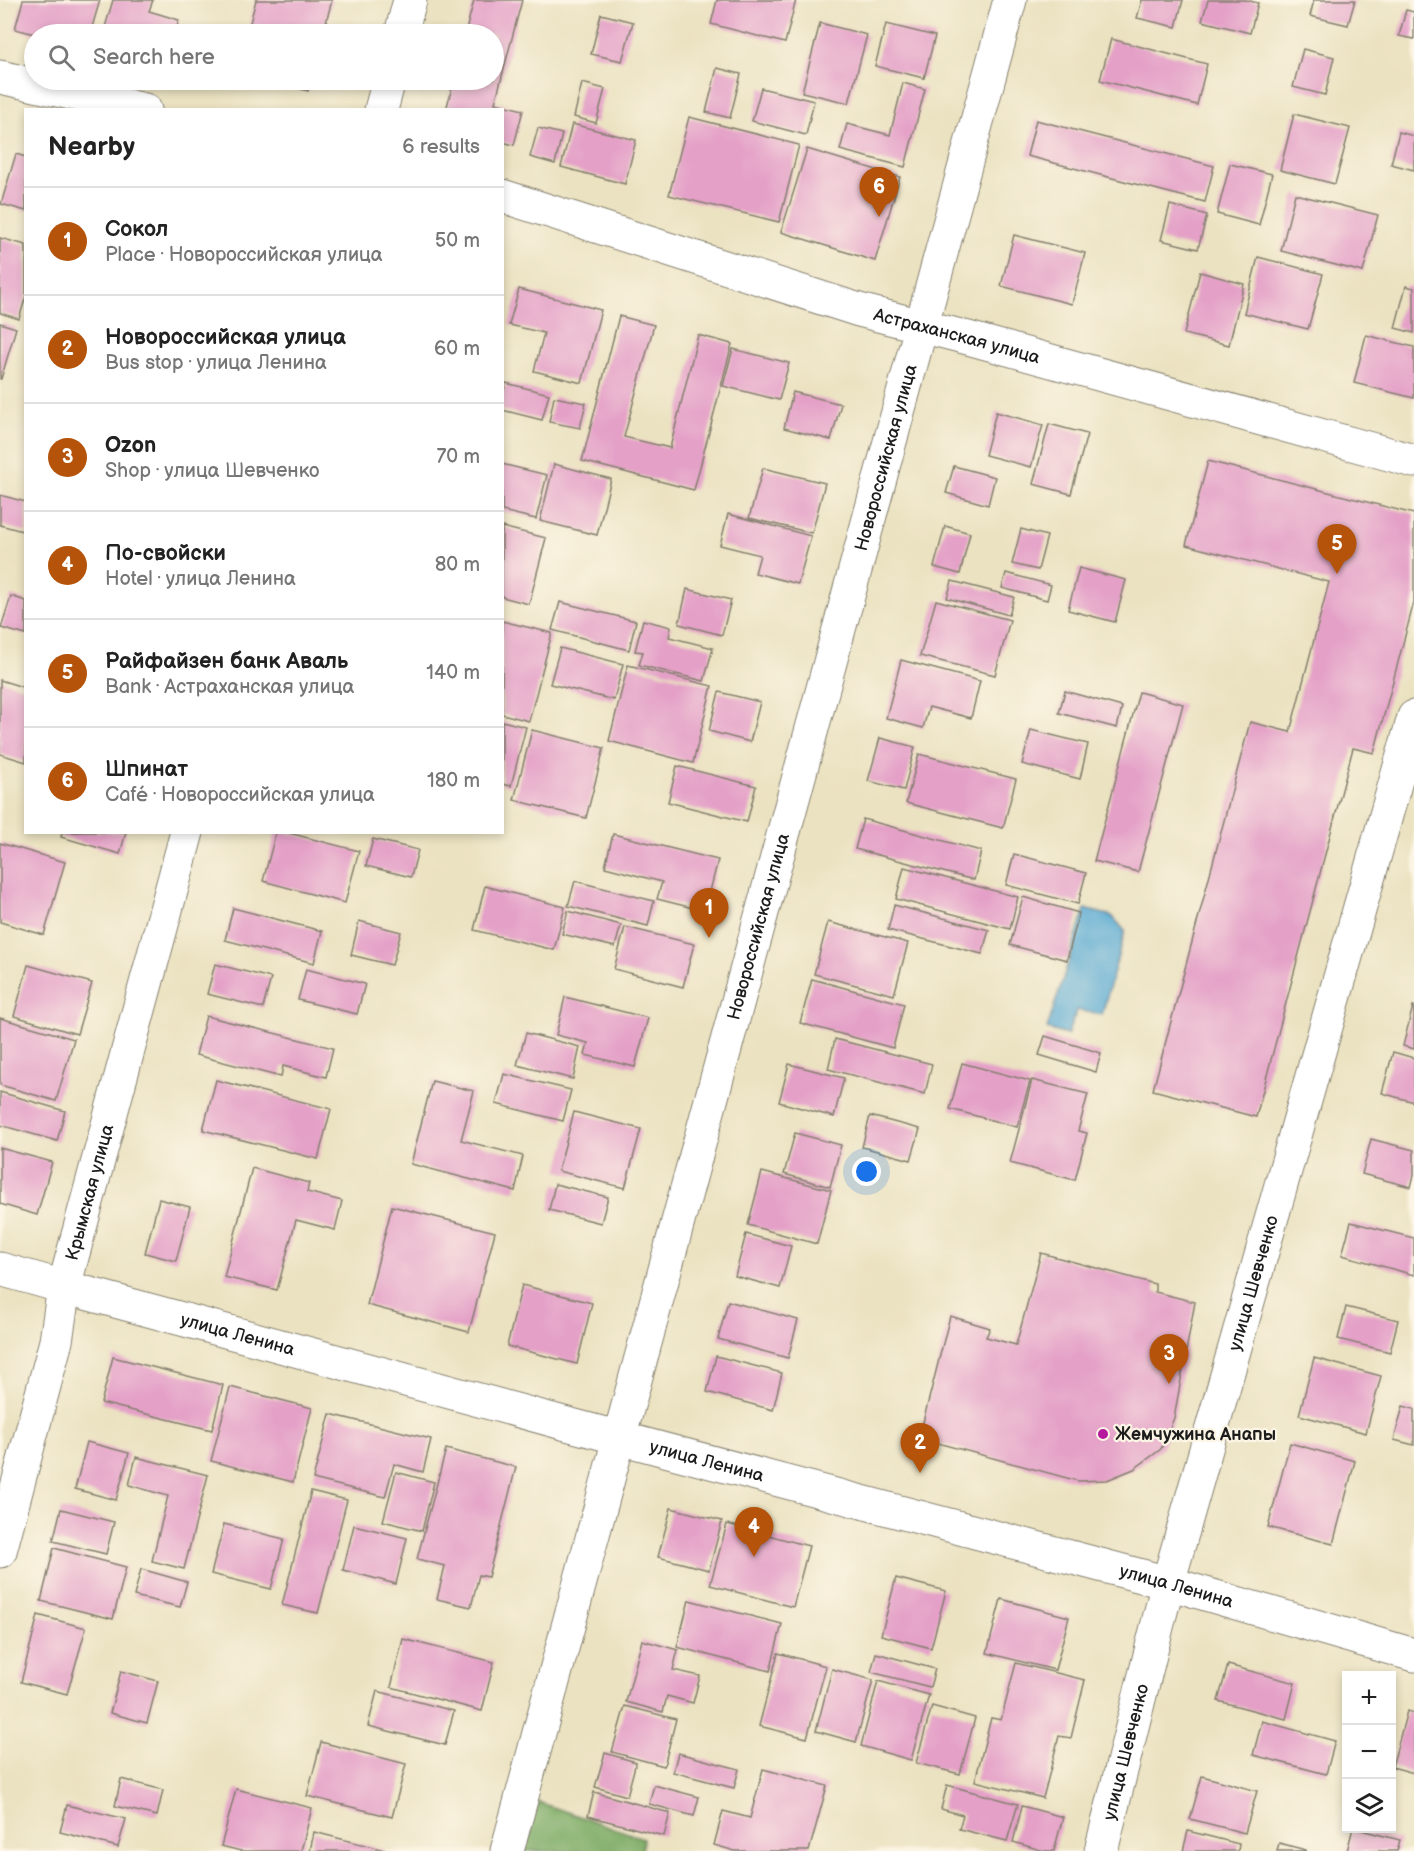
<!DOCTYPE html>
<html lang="en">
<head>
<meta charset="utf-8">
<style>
	body { margin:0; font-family:"Balsamiq Sans",sans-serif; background:#f2f2f2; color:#222 }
	.controls { position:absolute; right:18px; bottom:18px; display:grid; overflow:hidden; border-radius:0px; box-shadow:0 3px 9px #0003 }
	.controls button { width:54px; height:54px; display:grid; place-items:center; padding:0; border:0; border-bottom:2px solid #e0e0e0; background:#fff; color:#222; font:30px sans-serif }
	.you { position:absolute; left:867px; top:1172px; width:21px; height:21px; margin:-15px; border:4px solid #fff; border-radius:50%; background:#1a73e8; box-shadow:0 0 0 9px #1a73e833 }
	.badge { display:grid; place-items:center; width:39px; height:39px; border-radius:50%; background:#b45309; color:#fff; font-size:20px; font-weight:700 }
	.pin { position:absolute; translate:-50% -50px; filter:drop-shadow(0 2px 3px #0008) }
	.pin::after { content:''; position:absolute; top:32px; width:21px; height:18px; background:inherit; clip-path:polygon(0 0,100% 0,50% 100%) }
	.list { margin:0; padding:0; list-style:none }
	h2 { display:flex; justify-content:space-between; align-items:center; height:78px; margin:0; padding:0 24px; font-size:26px }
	h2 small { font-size:20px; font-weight:400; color:#767676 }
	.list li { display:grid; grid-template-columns:39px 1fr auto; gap:18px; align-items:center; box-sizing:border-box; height:108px; padding:0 24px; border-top:2px solid #e0e0e0 }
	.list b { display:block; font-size:22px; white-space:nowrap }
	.list p { margin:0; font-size:20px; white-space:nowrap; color:#767676 }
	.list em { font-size:20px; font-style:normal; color:#767676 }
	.icon { flex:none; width:33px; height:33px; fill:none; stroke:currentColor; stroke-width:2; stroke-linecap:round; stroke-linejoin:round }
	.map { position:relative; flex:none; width:1414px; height:1851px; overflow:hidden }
	.search { position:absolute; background:#fff; box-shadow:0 3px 9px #0003; left:24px; top:24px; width:480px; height:66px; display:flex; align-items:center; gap:15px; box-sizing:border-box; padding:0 21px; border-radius:33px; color:#767676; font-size:22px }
	.panel { position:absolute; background:#fff; box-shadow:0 3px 9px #0003; left:24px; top:108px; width:480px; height:726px; border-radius:0px }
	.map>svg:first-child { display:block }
	.forest { fill:#7aaa64; stroke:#4b6340; stroke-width:1.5 }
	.water { fill:#57a9d2; stroke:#3a6277; stroke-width:1.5 }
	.building { fill:#e4a0c7 }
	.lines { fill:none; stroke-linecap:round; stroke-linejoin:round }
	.minor-casing { stroke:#847f6e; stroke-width:35 }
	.tertiary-casing { stroke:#847f6e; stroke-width:35 }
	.minor { stroke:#fff; stroke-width:33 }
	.tertiary { stroke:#fff; stroke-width:33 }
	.poi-dot { fill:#b5179e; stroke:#fcf5e5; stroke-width:2 }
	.labels { text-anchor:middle; stroke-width:4.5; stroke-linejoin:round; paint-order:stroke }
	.street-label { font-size:18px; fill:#1c1c1c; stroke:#fcf5e5 }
	.poi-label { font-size:18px; font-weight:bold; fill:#1c1c1c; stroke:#fcf5e5; text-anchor:start }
</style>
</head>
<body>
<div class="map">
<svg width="1414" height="1851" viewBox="0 0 1414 1851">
	<rect width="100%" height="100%" fill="#fcf5e5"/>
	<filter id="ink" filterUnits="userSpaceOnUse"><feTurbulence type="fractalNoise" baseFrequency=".0167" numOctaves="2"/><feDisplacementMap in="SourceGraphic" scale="12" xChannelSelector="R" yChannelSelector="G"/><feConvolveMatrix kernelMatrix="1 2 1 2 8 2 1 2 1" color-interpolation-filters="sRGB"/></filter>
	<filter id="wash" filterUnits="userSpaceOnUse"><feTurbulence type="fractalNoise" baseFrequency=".008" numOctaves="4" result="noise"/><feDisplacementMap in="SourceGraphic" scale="24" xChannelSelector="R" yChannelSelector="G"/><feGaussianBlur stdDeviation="1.35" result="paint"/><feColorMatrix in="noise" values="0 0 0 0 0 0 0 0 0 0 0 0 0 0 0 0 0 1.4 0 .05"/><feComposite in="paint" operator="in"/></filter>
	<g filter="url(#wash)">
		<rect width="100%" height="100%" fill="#ebe2c1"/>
		<polygon class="forest" points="538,1802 643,1838 642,1851 524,1851"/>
		<polygon class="water" points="1085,909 1112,916 1125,931 1102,1015 1077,1010 1067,1035 1047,1029"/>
		<g id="blocks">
			<g class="building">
				<polygon points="23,0 100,0 90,34 35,34 15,29"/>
				<polygon points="113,0 153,0 149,11 179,20 175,34 103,34"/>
				<polygon points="256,0 332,0 323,34 247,34"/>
				<polygon points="474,0 522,0 495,103 523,110 514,145 502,142 502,110 446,110 454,80 494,80 494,34 465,34"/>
				<polygon points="717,0 796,0 785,43 711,24"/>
				<polygon points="1142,0 1183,0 1176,27 1137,18"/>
				<polygon points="1208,0 1246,0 1258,3 1250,33 1202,21"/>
				<polygon points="1314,0 1355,0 1348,25 1310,16"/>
				<polygon points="1406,10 1414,12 1414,39 1399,36"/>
				<polygon points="601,14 633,22 622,61 591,54"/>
				<polygon points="820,23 867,35 849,103 802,92"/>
				<polygon points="886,24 935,36 924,78 875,66"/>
				<polygon points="1111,39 1207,64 1197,105 1100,80"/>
				<polygon points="1303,49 1334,57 1325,95 1293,87"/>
				<polygon points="717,68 741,74 730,118 706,112"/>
				<polygon points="268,80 311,80 308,91"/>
				<polygon points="582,83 605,89 596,123 574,117"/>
				<polygon points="903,83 925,89 905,167 840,150 847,124 890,135"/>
				<polygon points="761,88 814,101 806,135 752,121"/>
				<polygon points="1294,114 1350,128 1335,184 1280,170"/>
				<polygon points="689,117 799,145 779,222 669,195"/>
				<polygon points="1036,120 1214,166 1205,202 1027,156"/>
				<polygon points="572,124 636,140 625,184 561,167"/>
				<polygon points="538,128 562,134 555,164 530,157"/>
				<polygon points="1399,132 1414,136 1414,170 1391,164"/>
				<polygon points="807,149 900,177 875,261 781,232"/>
				<polygon points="16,154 26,157 26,211 1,204"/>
				<polygon points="1230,164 1272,174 1259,225 1217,214"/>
				<polygon points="1295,194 1378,215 1363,272 1281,251"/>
				<polygon points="1170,205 1207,215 1198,249 1161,240"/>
				<polygon points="1014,235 1085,253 1072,304 1001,286"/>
				<polygon points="0,238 26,245 26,296 19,319 0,313"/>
				<polygon points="1258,257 1323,274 1308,329 1244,313"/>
				<polygon points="1200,272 1244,284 1229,345 1184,334"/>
				<polygon points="1406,286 1414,288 1414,333 1395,328"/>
				<polygon points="519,289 601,310 582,383 534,371 544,333 509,325"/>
				<polygon points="619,316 654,325 624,437 670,448 698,335 732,344 694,490 582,461"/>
				<polygon points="0,323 16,328 1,379 0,379"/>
				<polygon points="1366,335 1414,347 1414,398 1354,383"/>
				<polygon points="733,349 789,363 779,400 723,386"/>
				<polygon points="506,383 549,394 542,420 502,410 502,397"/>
				<polygon points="793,392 841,404 831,440 784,428"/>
				<polygon points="554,397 586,403 580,428 549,422"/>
				<polygon points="996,412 1043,425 1031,467 985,455"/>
				<polygon points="1049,424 1087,434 1071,494 1033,484"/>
				<polygon points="1208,461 1414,514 1414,602 1374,753 1353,748 1256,1117 1153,1090 1250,722 1290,732 1329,582 1186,545"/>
				<polygon points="502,464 547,475 536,519 502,511"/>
				<polygon points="554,464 611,479 597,535 540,521"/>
				<polygon points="954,466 995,477 988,505 946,493"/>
				<polygon points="763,468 825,483 812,533 749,518"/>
				<polygon points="0,495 26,502 26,532 0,525"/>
				<polygon points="728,514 811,536 798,584 755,573 760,555 720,545"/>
				<polygon points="945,526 970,533 960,574 934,567"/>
				<polygon points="502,527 546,538 529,604 502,597"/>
				<polygon points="1021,529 1047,536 1038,570 1012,564"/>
				<polygon points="1079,568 1126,580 1115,622 1068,610"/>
				<polygon points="1006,573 1051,585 1047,600 1002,588"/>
				<polygon points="952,581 1014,597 1009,615 947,598"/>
				<polygon points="687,589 731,600 722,635 679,624"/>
				<polygon points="11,596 26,601 26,635 1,628"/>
				<polygon points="936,600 1010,620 995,675 920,656"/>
				<polygon points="560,602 636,621 629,650 552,630"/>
				<polygon points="643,620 671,627 669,637 713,648 704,681 639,665 643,652 635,651"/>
				<polygon points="502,621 552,633 529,721 502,714"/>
				<polygon points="560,648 623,664 614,700 550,684"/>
				<polygon points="901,660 980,681 971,718 929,707 923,728 886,718"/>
				<polygon points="628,665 712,686 693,763 609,741"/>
				<polygon points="0,680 26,688 26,762 0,754"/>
				<polygon points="1065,691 1122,707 1117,728 1059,713"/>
				<polygon points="719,692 760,702 750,742 709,731"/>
				<polygon points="1139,692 1183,704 1138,872 1094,861"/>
				<polygon points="502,721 526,727 511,786 502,784"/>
				<polygon points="532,730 604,748 586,818 514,800"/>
				<polygon points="1031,730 1088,744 1080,779 1022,764"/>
				<polygon points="880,738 915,747 904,790 868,781"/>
				<polygon points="919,754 1016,779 1003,828 906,803"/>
				<polygon points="677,766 756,786 747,822 668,802"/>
				<polygon points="863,819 981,851 974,880 855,849"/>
				<polygon points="62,832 126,832 120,854 61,837"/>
				<polygon points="276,832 285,832 359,851 345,903 263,881"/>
				<polygon points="613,834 718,860 705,911 657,899 662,882 605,867"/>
				<polygon points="373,839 418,850 411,877 366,866"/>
				<polygon points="0,843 65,862 44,935 0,922"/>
				<polygon points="1014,854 1086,873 1078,904 1006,885"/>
				<polygon points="904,867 1018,897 1010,929 896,899"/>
				<polygon points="575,881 654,901 648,926 568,906"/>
				<polygon points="485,886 565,907 554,950 474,930"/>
				<polygon points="1023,897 1079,913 1067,960 1010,945"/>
				<polygon points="894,905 989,930 982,954 888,930"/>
				<polygon points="233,908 322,931 314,963 225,940"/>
				<polygon points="568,911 621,925 615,947 562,934"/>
				<polygon points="359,921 401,932 392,965 351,955"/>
				<polygon points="828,922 908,943 894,995 814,974"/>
				<polygon points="625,927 694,944 683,987 614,969"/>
				<polygon points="215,964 271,978 263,1008 207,994"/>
				<polygon points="28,965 92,983 77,1034 14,1016"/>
				<polygon points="306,969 365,984 357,1014 298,1000"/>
				<polygon points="812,979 904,1004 893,1048 800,1023"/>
				<polygon points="565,997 648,1018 635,1067 585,1055 588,1043 556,1035"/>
				<polygon points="1413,1006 1414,1006 1414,1049 1403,1046"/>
				<polygon points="206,1016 333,1048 326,1077 283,1066 281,1077 196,1055"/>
				<polygon points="0,1018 74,1039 56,1101 0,1085"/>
				<polygon points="526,1033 580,1047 573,1079 517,1065"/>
				<polygon points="1045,1036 1101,1053 1096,1072 1039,1055"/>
				<polygon points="835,1039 932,1064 925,1094 828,1069"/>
				<polygon points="1393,1052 1414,1058 1414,1102 1382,1093"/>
				<polygon points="962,1063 1030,1081 1017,1127 950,1109"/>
				<polygon points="789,1064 844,1078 834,1117 779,1102"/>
				<polygon points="504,1074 571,1090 563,1121 496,1104"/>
				<polygon points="216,1080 331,1109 318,1159 203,1130"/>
				<polygon points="1032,1080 1088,1094 1078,1131 1087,1133 1075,1180 1010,1163"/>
				<polygon points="432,1081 474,1091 461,1140 523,1156 515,1191 411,1164"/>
				<polygon points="0,1092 65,1111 57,1141 0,1125"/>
				<polygon points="574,1112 641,1129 625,1188 558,1171"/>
				<polygon points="870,1116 920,1129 911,1160 862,1147"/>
				<polygon points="795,1133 841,1145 830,1187 784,1174"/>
				<polygon points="1371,1139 1414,1150 1414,1175 1411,1187 1362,1174"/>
				<polygon points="0,1148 52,1162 37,1215 0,1204"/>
				<polygon points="252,1168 309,1183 307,1192 342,1201 335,1230 296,1220 277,1290 224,1277"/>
				<polygon points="762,1172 831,1190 817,1244 748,1225"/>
				<polygon points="555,1184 608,1197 601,1223 549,1210"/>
				<polygon points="159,1199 190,1207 176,1261 145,1253"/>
				<polygon points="392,1206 495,1232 469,1332 367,1305"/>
				<polygon points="1351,1222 1414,1238 1414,1275 1342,1255"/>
				<polygon points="746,1234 791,1246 780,1288 735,1276"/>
				<polygon points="1041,1253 1155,1284 1155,1292 1195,1302 1174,1418 1161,1449 1134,1469 1107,1480 1078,1481 919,1438 950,1316 990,1328 986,1337 1016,1345"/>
				<polygon points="522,1285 592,1303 577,1364 507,1346"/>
				<polygon points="728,1301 798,1320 788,1358 718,1339"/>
				<polygon points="1346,1307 1398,1320 1390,1352 1338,1339"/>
				<polygon points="716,1356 782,1373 773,1410 707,1392"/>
				<polygon points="113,1357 223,1385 212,1430 101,1403"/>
				<polygon points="1314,1358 1381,1376 1366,1433 1299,1415"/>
				<polygon points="230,1387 312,1408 293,1482 211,1461"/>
				<polygon points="1403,1406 1414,1409 1414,1445 1394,1440"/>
				<polygon points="330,1414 431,1439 423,1472 394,1464 385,1497 313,1479"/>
				<polygon points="87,1442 129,1453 116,1500 75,1489"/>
				<polygon points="1290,1443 1355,1461 1333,1544 1268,1527"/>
				<polygon points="446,1449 516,1467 488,1577 479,1575 471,1607 437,1599 445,1566 417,1559"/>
				<polygon points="136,1457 208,1475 184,1569 152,1561 168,1496 129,1485"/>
				<polygon points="396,1472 434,1482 422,1531 383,1521"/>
				<polygon points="311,1491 347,1500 318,1613 282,1605"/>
				<polygon points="671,1508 722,1521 709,1570 658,1557"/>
				<polygon points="61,1509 114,1522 106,1554 53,1541"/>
				<polygon points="224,1524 284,1539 271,1589 211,1574"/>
				<polygon points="727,1524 809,1546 793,1607 710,1585"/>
				<polygon points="354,1525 407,1538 396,1584 343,1570"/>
				<polygon points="54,1548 126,1567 113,1619 41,1601"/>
				<polygon points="141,1569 187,1582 180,1607 134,1596"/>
				<polygon points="896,1578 946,1591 931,1648 881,1635"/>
				<polygon points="1001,1599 1069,1617 1055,1670 987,1653"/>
				<polygon points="689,1600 782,1624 770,1671 677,1647"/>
				<polygon points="38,1615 86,1628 67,1694 21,1682"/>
				<polygon points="403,1639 494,1662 482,1711 391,1687"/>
				<polygon points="642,1640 678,1650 673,1670 700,1676 693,1703 667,1696 663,1712 626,1702"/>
				<polygon points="778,1653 826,1666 807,1738 759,1726"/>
				<polygon points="876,1653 935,1669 930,1687 871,1672"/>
				<polygon points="1016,1663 1085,1680 1071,1738 1059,1736 1043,1798 975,1781 991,1718 1001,1720"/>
				<polygon points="1228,1665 1295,1683 1286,1719 1218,1701"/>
				<polygon points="832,1669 873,1680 856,1742 816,1731"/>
				<polygon points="121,1671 158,1681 147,1723 110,1713"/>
				<polygon points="878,1681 929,1695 911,1760 861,1746"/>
				<polygon points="377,1691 454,1711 445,1745 368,1726"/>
				<polygon points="625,1706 676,1719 664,1766 612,1752"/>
				<polygon points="932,1706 975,1718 960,1774 916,1763"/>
				<polygon points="1407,1711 1414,1713 1414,1773 1392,1767"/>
				<polygon points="1262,1721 1335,1741 1326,1774 1253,1755"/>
				<polygon points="321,1742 406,1764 392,1817 307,1796"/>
				<polygon points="605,1753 636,1762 627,1796 595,1787"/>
				<polygon points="678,1753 739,1769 734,1788 673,1772"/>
				<polygon points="763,1769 827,1786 809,1851 735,1851 714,1845 723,1811 750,1818"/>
				<polygon points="1202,1776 1257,1791 1245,1833 1190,1819"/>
				<polygon points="121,1779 163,1790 157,1816 115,1806"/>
				<polygon points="654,1785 699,1797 694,1816 649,1804"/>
				<polygon points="947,1785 1018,1804 1007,1841 959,1829 963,1815 941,1809"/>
				<polygon points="236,1789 312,1808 301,1851 241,1851 221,1846"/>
				<polygon points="594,1792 670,1813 664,1836 588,1816"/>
				<polygon points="67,1805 126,1819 118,1847 60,1832"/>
				<polygon points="1022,1806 1063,1817 1054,1851 1044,1851 1013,1842"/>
				<polygon points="1353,1828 1400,1840 1397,1851 1347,1851"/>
				<polygon points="1188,1831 1239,1844 1238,1851 1183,1851"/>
				<polygon points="314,1832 385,1850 385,1851 310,1851"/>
				<polygon points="1279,1843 1306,1850 1306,1851 1277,1851"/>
			</g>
		</g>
	</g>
	<g filter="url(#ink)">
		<use href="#blocks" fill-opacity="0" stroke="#847f6e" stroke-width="1.5"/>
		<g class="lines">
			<defs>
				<g id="minor">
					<polyline points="0,77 145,110"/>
					<polyline points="0,1269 64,1287"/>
					<path id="s1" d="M507 1851 1010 0"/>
					<path id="s2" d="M1101 1851 1168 1583 1414 717"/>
				</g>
				<g id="tertiary">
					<polyline points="401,34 410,0"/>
					<polyline points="381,110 389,80"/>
					<path id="s3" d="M502 196 859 310 968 338 1414 461"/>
					<path id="s4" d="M64 1287 567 1424 1168 1583 1414 1655"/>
					<path id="s5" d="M0 1551 56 1341 64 1287 187 832"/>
				</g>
			</defs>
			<use href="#minor" class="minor-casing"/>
			<use href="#tertiary" class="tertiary-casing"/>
			<use href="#minor" class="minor"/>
			<use href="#tertiary" class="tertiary"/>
		</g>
	</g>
	<circle class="poi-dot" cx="1103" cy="1434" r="6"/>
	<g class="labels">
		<g class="street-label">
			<text dy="6" stroke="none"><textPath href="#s3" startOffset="476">Астраханская улица</textPath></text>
			<text dy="6" stroke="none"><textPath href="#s1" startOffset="1444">Новороссийская улица</textPath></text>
			<text dy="6" stroke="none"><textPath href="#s1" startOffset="958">Новороссийская улица</textPath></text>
			<text dy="6" stroke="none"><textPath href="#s5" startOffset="370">Крымская улица</textPath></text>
			<text dy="6" stroke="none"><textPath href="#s2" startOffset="588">улица Шевченко</textPath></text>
			<text dy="6" stroke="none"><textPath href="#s4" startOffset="180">улица Ленина</textPath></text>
			<text dy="6" stroke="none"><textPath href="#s4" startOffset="666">улица Ленина</textPath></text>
			<text dy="6" stroke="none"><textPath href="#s4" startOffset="1152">улица Ленина</textPath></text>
			<text dy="6" stroke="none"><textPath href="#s2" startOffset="102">улица Шевченко</textPath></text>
		</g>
		<g class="poi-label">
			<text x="1115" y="1440">Жемчужина Анапы</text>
		</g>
	</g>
</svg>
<div class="controls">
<button>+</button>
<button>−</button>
<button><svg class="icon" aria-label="layers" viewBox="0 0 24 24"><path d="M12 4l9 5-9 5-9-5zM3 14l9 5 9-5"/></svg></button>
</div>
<div class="you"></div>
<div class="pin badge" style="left:709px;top:938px">1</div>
<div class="pin badge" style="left:920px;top:1473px">2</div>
<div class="pin badge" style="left:1169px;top:1384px">3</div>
<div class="pin badge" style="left:754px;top:1557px">4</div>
<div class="pin badge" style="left:1337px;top:574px">5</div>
<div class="pin badge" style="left:879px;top:217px">6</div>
<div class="search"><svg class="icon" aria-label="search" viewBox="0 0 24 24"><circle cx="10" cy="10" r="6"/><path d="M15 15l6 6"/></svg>Search here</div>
<section class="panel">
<h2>Nearby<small>6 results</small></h2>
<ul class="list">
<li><span class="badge">1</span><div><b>Сокол</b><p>Place · Новороссийская улица</p></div><em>50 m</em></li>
<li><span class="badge">2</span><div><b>Новороссийская улица</b><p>Bus stop · улица Ленина</p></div><em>60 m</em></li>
<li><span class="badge">3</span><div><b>Ozon</b><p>Shop · улица Шевченко</p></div><em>70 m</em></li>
<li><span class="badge">4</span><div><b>По-свойски</b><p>Hotel · улица Ленина</p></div><em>80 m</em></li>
<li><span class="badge">5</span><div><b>Райфайзен банк Аваль</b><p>Bank · Астраханская улица</p></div><em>140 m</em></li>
<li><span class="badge">6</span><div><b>Шпинат</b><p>Café · Новороссийская улица</p></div><em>180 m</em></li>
</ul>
</section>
</div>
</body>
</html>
